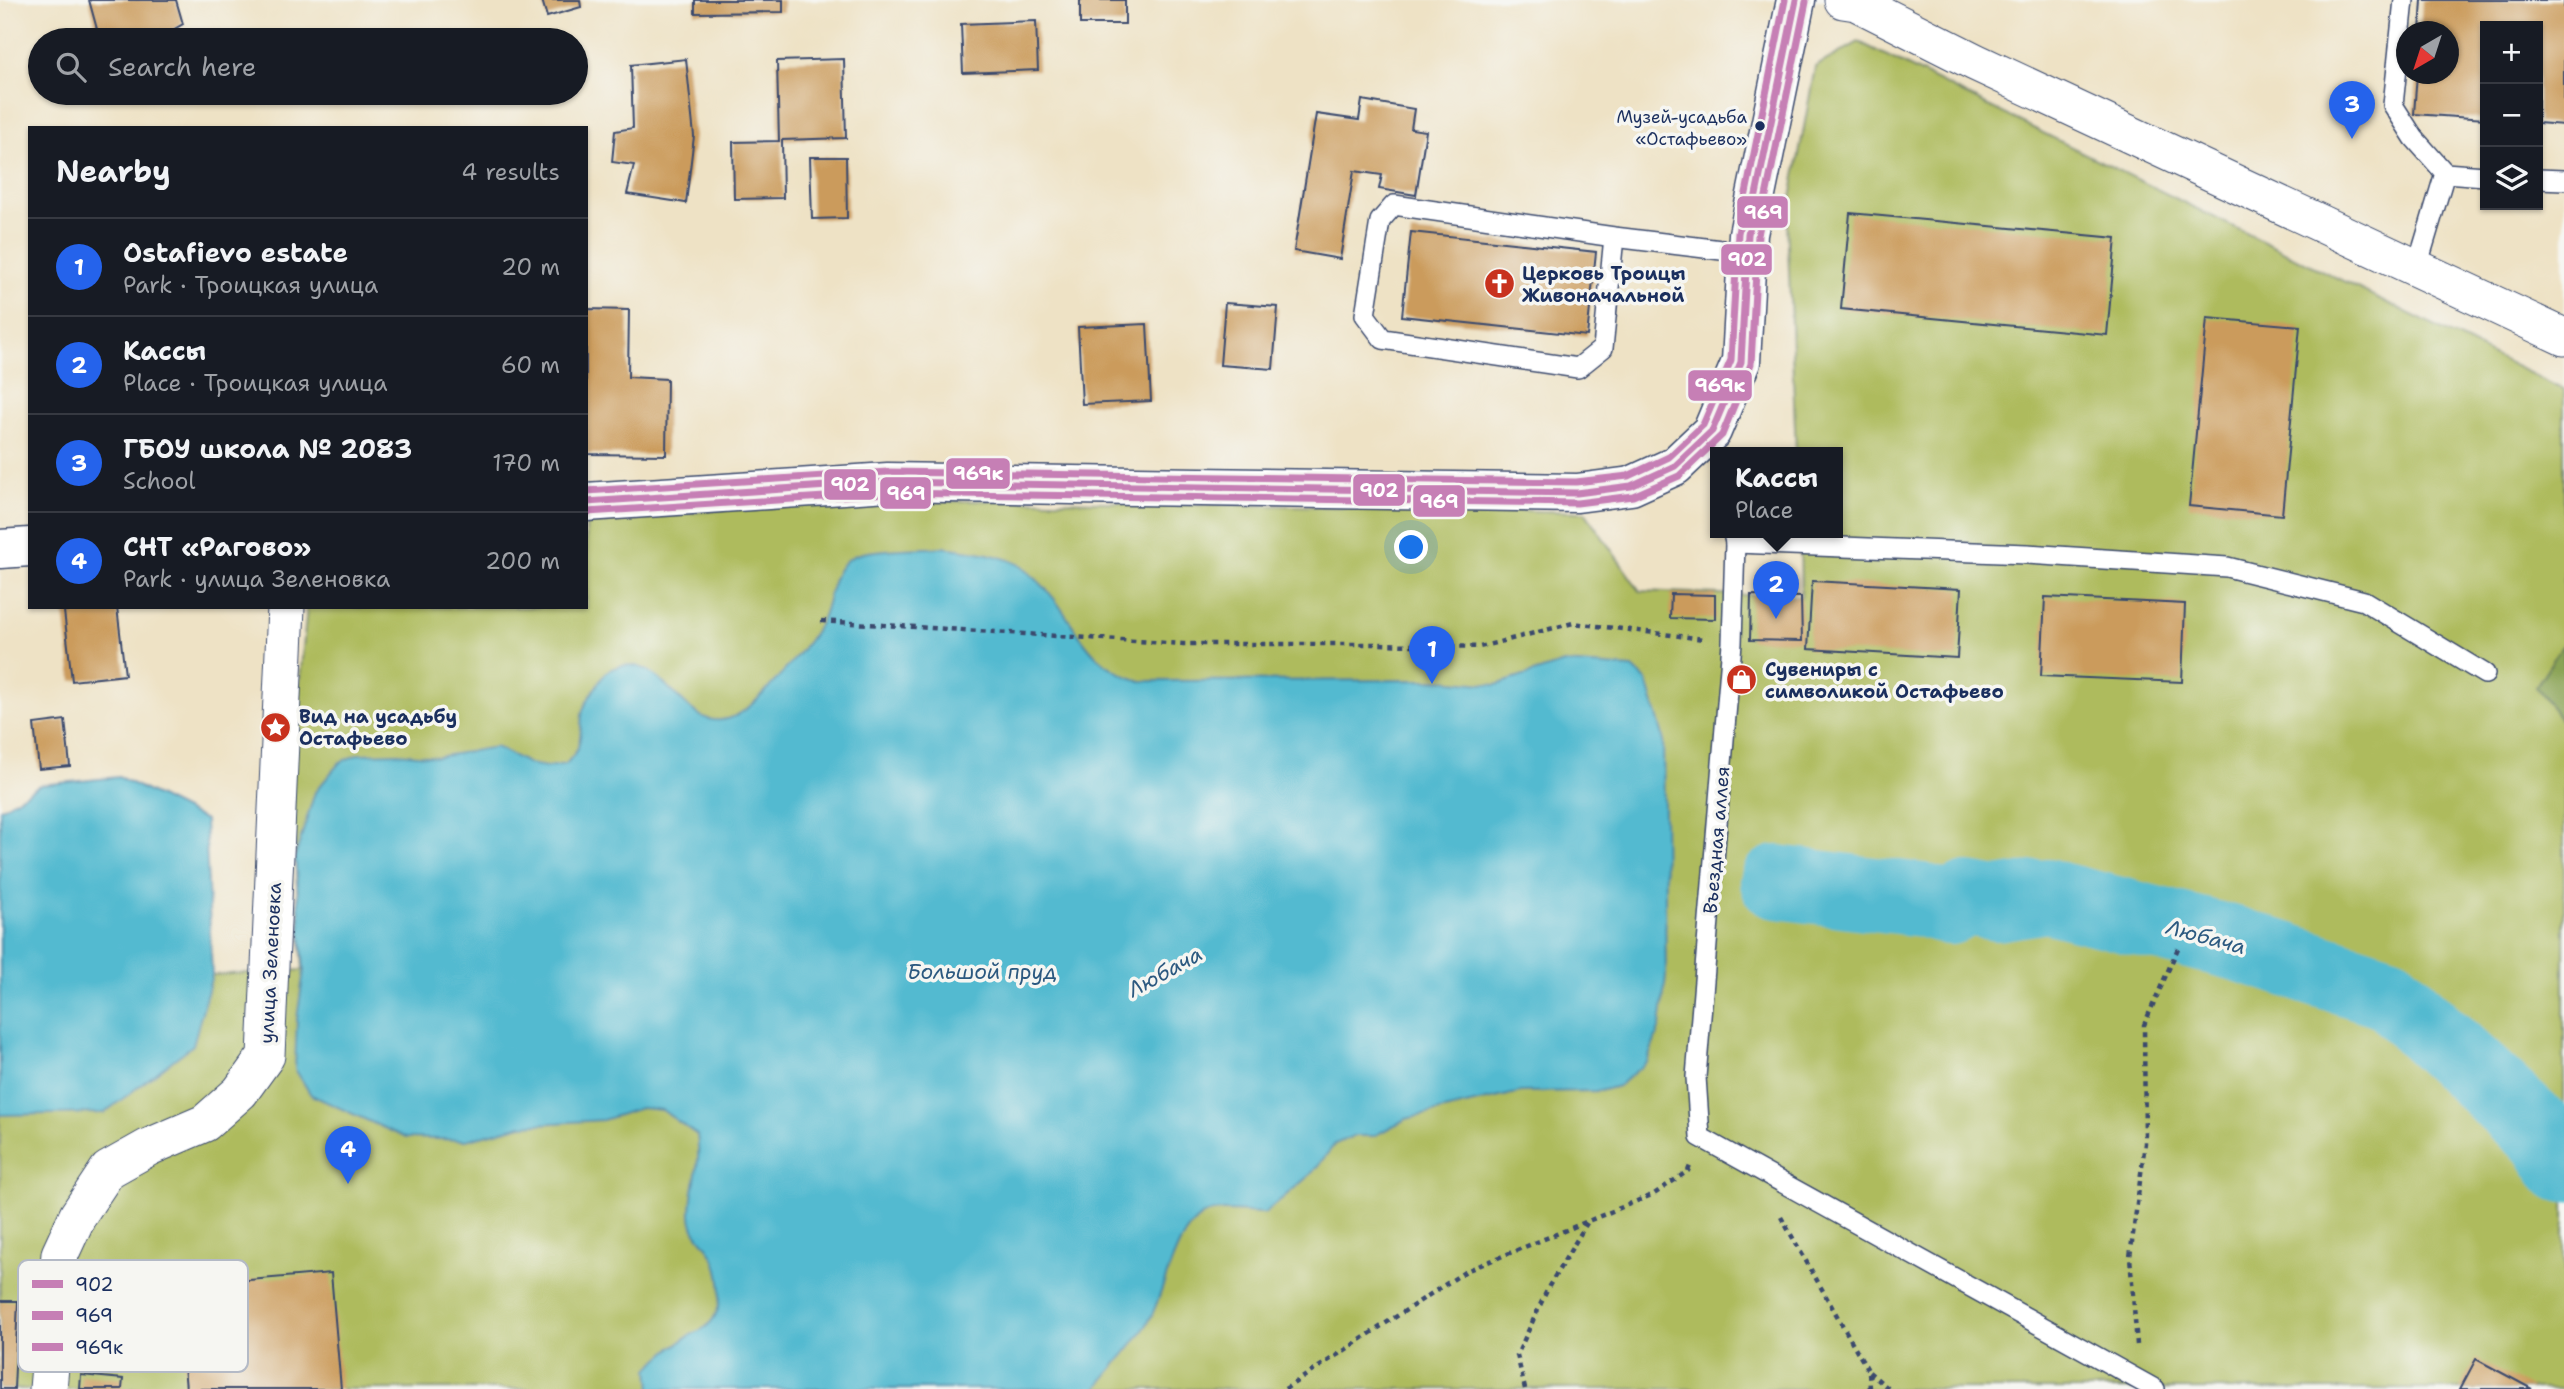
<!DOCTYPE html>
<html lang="en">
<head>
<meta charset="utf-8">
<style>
	body { margin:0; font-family:"Shantell Sans",sans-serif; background:#242831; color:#f1f3f6 }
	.controls { position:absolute; right:21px; top:21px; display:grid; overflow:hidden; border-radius:0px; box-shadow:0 2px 5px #0004 }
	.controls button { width:63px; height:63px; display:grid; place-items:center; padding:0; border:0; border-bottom:2px solid #363941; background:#171b24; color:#f1f3f6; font:35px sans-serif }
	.compass { position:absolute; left:2396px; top:21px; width:63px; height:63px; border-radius:50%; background:#171b24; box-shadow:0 2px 5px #0004; rotate:219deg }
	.you { position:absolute; left:1412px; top:548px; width:24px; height:24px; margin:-18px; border:5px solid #fff; border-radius:50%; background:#1a73e8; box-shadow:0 0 0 10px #1a73e833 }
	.badge { display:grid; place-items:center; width:46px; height:46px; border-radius:50%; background:#2563eb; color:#fff; font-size:23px; font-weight:700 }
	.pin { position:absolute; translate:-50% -58px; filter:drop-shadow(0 2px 4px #0008) }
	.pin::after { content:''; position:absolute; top:37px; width:24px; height:21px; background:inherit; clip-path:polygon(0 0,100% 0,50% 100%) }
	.popup { position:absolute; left:1710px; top:447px; width:133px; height:91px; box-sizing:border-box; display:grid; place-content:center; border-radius:0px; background:#171b24; filter:drop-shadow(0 2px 5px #0005); font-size:23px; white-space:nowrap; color:#9ea1a6 }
	.popup b { font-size:26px; color:#f1f3f6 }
	.popup::after { content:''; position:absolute; left:50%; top:100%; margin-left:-14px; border:14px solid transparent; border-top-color:#171b24 }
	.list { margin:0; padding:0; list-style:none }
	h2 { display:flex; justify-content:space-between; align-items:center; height:91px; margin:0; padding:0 28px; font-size:30px }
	h2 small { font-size:23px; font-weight:400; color:#9ea1a6 }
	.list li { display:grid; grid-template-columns:46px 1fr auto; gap:21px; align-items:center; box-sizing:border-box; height:98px; padding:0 28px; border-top:2px solid #363941 }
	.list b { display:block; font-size:26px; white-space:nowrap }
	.list p { margin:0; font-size:23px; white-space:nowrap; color:#9ea1a6 }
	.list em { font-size:23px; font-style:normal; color:#9ea1a6 }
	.icon { flex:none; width:38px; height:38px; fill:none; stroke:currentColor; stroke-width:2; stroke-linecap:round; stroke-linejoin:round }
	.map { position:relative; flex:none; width:2564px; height:1389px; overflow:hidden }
	.search { position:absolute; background:#171b24; box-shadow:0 2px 5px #0004; left:28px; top:28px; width:560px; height:77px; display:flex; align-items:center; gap:18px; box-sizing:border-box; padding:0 24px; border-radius:38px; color:#9ea1a6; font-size:26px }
	.panel { position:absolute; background:#171b24; box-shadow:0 2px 5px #0004; left:28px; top:126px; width:560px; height:483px; border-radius:0px }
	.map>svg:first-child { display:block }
	.green { fill:#aebb5d; stroke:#64755e; stroke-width:2 }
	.forest { fill:#8aa354; stroke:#526959; stroke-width:2 }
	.water { fill:#53bad0; stroke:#377497; stroke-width:2 }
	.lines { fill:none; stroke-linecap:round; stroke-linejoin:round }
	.river { stroke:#53bad0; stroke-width:74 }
	.building { fill:#cb9b5c }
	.service-casing { stroke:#3b4a6d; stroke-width:22 }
	.minor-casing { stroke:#3b4a6d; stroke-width:39 }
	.tertiary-casing { stroke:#3b4a6d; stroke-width:41 }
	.path { stroke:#3b4a6d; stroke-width:4.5; stroke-dasharray:5 5; stroke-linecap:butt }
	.service { stroke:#fff; stroke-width:19 }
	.minor { stroke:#fff; stroke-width:37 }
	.tertiary { stroke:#fff; stroke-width:38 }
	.bus-1-casing { stroke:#f6f6f2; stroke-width:12 }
	.bus-2-casing { stroke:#f6f6f2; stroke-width:12 }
	.bus-3-casing { stroke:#f6f6f2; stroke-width:12 }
	.bus-1 { stroke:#c67fb5; stroke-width:7 }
	.bus-2 { stroke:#c67fb5; stroke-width:7 }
	.bus-3 { stroke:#c67fb5; stroke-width:7 }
	.bus-dot { fill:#1b2f5e; stroke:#f6f6f2; stroke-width:2.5 }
	.labels { text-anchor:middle; stroke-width:7; stroke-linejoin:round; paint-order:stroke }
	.bus-label { font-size:17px; fill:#1b2f5e; stroke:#f6f6f2; text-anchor:end }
	.poi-label { font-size:19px; font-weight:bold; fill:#1b2f5e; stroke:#f6f6f2; text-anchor:start }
	.street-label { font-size:19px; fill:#1b2f5e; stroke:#f6f6f2 }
	.water-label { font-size:21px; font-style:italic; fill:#2c5980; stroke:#f6f6f2 }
	.key { fill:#f6f6f2; stroke:#b4bac6; stroke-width:2 }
	.key-label { font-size:19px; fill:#1b2f5e }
	.line-badge { stroke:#f6f6f2; stroke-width:2.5 }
	.badge-label { font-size:19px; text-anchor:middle; font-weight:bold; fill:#fff }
</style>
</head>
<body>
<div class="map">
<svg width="2564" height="1389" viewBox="0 0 2564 1389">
	<rect width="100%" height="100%" fill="#f6f6f2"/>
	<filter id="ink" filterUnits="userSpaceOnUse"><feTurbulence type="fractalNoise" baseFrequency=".0143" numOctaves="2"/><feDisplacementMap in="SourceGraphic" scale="14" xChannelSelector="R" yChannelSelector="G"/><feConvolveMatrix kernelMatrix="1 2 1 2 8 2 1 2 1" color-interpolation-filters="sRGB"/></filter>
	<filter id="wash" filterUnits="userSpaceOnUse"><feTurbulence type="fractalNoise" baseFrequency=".00686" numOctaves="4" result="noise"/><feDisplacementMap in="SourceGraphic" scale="28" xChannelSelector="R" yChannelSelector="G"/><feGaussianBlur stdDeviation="1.57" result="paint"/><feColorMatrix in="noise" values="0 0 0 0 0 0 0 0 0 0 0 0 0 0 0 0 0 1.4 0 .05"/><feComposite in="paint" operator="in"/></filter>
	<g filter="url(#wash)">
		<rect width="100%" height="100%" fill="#eee2c5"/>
		<polygon class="green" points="1859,42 2564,390 2564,1389 0,1389 0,947 212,975 303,970 295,857 292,761 307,607 586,607 586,524 755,506 1005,500 1585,512 1640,591 1801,597 1800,533 1837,533 1837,453 1796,453 1787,220 1815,67"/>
		<polygon class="forest" points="2564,643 2564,724 2536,686"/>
		<g class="water">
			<path d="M944 547C969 551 995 553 1018 564 1024 567 1029 573 1035 578 1077 615 1078 663 1141 681L1441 680 1496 685 1564 663 1633 668 1647 681 1663 736 1666 976 1660 1026 1647 1062 1618 1086 1600 1091 1521 1092 1406 1119 1374 1136H1353L1335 1144 1311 1174 1265 1213C1249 1213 1227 1209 1211 1212 1174 1221 1165 1298 1146 1326 1131 1348 1112 1368 1096 1389H651L649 1369C661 1354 674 1346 691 1335 696 1332 705 1329 709 1324 727 1305 722 1267 708 1248 699 1235 692 1232 691 1215 690 1187 702 1167 697 1135L662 1110 641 1108 603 1120 522 1125 466 1140 406 1138 311 1095 295 1069 297 1019 304 970 295 857 315 792 340 762 359 754 399 753 437 757 496 747 529 764 547 767 566 764C570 759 576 753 578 747 582 735 580 722 583 710 586 702 603 674 609 670 666 642 682 744 737 715 760 703 805 648 819 625 832 603 828 562 859 554 880 548 920 549 944 547Z"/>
			<polygon points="119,777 205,820 212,975 193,1045 104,1113 0,1115 0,809 40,785"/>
		</g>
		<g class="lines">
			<polyline class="river" points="1777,882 1922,900 1949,908 1968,899 1997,904 2047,896 2234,943 2388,992 2547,1139 2564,1166"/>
		</g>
		<g id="blocks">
			<g class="building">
				<polygon points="89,0 176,0 183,24 155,40 100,40"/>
				<polygon points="542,0 580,0 581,7 547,17"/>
				<polygon points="695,0 783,0 783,12 695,13"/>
				<rect x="1080" y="0" width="45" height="24"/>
				<polygon points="2422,0 2564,0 2564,125 2538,123 2538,26 2485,26 2485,119 2414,114 2417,74 2448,74 2448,32 2420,32"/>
				<polygon points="1036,21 1038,70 963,73 961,24"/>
				<polygon points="686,59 694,136 686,203 627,194 634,165 612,162 615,131 633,128 631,65"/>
				<polygon points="844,59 846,138 782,140 783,198 734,199 733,142 779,141 777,61"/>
				<polygon points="1362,100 1414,109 1411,129 1426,131 1416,195 1379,189 1382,175 1354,171 1340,259 1294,251 1316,114 1359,120"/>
				<polygon points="810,157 846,157 847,218 812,219"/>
				<polygon points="1850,213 2116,238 2107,335 1841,309"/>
				<polygon points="1411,232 1596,252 1587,336 1402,316"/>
				<polygon points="1225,303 1278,307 1273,369 1220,365"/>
				<polygon points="586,309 629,310 628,377 667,379 666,455 586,454"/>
				<polygon points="2207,318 2300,326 2282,515 2189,506"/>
				<polygon points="1147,324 1151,401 1082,404 1078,327"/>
				<polygon points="1812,581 1961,589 1957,658 1808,649"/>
				<polygon points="1671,594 1715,595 1715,619 1670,618"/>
				<polygon points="1751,595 1801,597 1802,641 1750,640"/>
				<polygon points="2045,597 2185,604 2182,682 2041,676"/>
				<polygon points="92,607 117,607 125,675 72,681 64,611"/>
				<polygon points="65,720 70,766 39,769 34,724"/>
				<polygon points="331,1273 341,1389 186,1389 177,1286"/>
				<polygon points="0,1301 18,1301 14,1389 0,1389"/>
				<polygon points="2476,1359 2532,1389 2460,1389"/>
				<polygon points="81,1375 123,1379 122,1389 80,1389"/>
			</g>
		</g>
	</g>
	<g filter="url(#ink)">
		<use href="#blocks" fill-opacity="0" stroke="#3b4a6d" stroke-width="2"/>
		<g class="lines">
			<defs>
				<g id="service">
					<polyline points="2404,0 2393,105 2414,138 2445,173 2417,267"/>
					<polyline points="2445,173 2485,176"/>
					<polyline points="2538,179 2564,180"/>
					<polyline points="1614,237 1603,348 1578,368 1383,339 1365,315 1380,221 1394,205 1614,237 1746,253"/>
					<polyline points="1733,533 1735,543 2027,554 2227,567 2364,601 2485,674"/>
					<polyline points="1735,543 1732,643 1696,1077 1700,1137 2155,1389"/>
				</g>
				<g id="minor">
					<polyline points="1843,0 1856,2 1975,62 2564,337"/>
					<polyline points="48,1389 60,1254 78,1215 108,1170 149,1147 205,1123 240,1092 266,1056 286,607"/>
				</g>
				<g id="tertiary">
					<polyline points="586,502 888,482 1577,493 1631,486 1675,466 1712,431 1741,362 1748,234 1796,0"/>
					<polyline points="0,549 30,547"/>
				</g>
			</defs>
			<use href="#service" class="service-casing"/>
			<use href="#minor" class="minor-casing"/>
			<use href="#tertiary" class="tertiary-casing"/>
			<g class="path">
				<polyline points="821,621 1183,644 1378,644 1480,647 1573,623 1704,639"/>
				<polyline points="1781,1217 1869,1372 1870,1389"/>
				<polyline points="2137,1345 2130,1257 2145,1143 2144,1025 2179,946"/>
				<polyline points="1869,1372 1889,1389"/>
				<polyline points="1285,1389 1466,1271 1654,1194 1688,1171 1690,1166"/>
				<polyline points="1525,1389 1517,1355 1549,1286 1587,1223"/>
			</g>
			<use href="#service" class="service"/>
			<use href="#minor" class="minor"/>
			<use href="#tertiary" class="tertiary"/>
			<defs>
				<polyline id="bus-1" points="586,502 888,482 1577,493 1631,486 1675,466 1712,431 1741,362 1748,234 1796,0"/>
				<polyline id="bus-2" points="587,512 888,493 1577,503 1633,496 1679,476 1722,435 1751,364 1758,235 1806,2"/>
				<polyline id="bus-3" points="586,491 888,472 1576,482 1628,476 1669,457 1703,425 1731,360 1738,233 1785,0"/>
			</defs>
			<use href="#bus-1" class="bus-1-casing"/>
			<use href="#bus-2" class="bus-2-casing"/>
			<use href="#bus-3" class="bus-3-casing"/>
			<use href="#bus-1" class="bus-1"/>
			<use href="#bus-2" class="bus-2"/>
			<use href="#bus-3" class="bus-3"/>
		</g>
	</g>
	<defs>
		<symbol id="church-disc" viewBox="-11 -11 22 22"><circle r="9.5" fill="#c8321e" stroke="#f6f6f2"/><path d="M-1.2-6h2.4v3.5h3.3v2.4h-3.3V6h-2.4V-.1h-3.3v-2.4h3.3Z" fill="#fff"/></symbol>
		<symbol id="shop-disc" viewBox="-11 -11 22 22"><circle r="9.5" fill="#c8321e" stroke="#f6f6f2"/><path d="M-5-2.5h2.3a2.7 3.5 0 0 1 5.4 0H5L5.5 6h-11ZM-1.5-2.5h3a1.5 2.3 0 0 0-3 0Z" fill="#fff"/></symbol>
		<symbol id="sight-disc" viewBox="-11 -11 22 22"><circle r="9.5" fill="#c8321e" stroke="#f6f6f2"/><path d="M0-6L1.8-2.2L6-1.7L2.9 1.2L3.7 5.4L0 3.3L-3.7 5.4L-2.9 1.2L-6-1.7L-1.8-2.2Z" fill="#fff"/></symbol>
	</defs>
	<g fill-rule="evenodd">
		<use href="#church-disc" x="1482" y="266" width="35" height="35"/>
		<use href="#shop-disc" x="1724" y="662" width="35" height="35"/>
		<use href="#sight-disc" x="258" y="710" width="35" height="35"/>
	</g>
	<circle class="bus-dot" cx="1760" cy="126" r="6"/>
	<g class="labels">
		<g class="bus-label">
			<text x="1747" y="123">Музей-усадьба<tspan x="1747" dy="22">«Остафьево»</tspan></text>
		</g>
		<g class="poi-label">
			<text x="1522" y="280">Церковь Троицы<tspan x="1522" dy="22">Живоначальной</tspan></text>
			<text x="1765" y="676">Сувениры с<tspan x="1765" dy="22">символикой Остафьево</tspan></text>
			<text x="299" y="723">Вид на усадьбу<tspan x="299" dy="22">Остафьево</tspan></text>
		</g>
		<g class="street-label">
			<text transform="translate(1716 840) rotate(-85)" y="7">Въездная аллея</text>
			<text transform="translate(270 963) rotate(-87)" y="7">улица Зеленовка</text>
		</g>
		<g class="water-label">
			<text transform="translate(2206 937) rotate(15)" y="7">Любача</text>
			<text x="982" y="979">Большой пруд</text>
			<text transform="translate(1165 972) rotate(-29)" y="7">Любача</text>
		</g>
	</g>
	<rect x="18" y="1260" width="230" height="112" rx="10" class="key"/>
	<rect x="32" y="1280" width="31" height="8" fill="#c67fb5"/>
	<rect x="32" y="1311" width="31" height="9" fill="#c67fb5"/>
	<rect x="32" y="1343" width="31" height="8" fill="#c67fb5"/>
	<g class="key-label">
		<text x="75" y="1291">902</text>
		<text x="75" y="1322">969</text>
		<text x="75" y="1354">969к</text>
	</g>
	<g class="line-badge">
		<rect x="1736" y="195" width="53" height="34" rx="7" fill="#c67fb5"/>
		<rect x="1720" y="243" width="53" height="33" rx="7" fill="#c67fb5"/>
		<rect x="1687" y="369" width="66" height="33" rx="7" fill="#c67fb5"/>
		<rect x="945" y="457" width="66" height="33" rx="7" fill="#c67fb5"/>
		<rect x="823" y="468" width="54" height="33" rx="7" fill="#c67fb5"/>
		<rect x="1352" y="473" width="54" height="34" rx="7" fill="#c67fb5"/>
		<rect x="879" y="476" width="53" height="34" rx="7" fill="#c67fb5"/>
		<rect x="1412" y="484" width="54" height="34" rx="7" fill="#c67fb5"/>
	</g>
	<g class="badge-label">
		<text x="1763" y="219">969</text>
		<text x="1747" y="266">902</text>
		<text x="1720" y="392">969к</text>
		<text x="978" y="480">969к</text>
		<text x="850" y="491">902</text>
		<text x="1379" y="497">902</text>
		<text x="906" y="500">969</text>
		<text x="1439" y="508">969</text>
	</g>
</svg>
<div class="controls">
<button>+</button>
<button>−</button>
<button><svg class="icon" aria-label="layers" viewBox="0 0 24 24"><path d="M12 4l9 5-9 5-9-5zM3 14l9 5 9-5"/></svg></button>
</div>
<svg class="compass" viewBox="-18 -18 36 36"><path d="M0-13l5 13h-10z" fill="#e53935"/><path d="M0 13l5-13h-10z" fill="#9ea1a6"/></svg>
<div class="you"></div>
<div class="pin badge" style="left:1432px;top:684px">1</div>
<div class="pin badge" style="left:1776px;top:619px">2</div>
<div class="popup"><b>Кассы</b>Place</div>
<div class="pin badge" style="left:2352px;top:139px">3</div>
<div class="pin badge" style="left:348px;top:1184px">4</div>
<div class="search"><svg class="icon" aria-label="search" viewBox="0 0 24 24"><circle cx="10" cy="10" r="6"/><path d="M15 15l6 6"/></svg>Search here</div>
<section class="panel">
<h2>Nearby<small>4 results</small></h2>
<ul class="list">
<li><span class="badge">1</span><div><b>Ostafievo estate</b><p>Park · Троицкая улица</p></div><em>20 m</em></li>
<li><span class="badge">2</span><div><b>Кассы</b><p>Place · Троицкая улица</p></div><em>60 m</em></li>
<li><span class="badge">3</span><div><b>ГБОУ школа № 2083</b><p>School</p></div><em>170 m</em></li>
<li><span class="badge">4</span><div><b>СНТ «Рагово»</b><p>Park · улица Зеленовка</p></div><em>200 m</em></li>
</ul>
</section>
</div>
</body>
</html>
